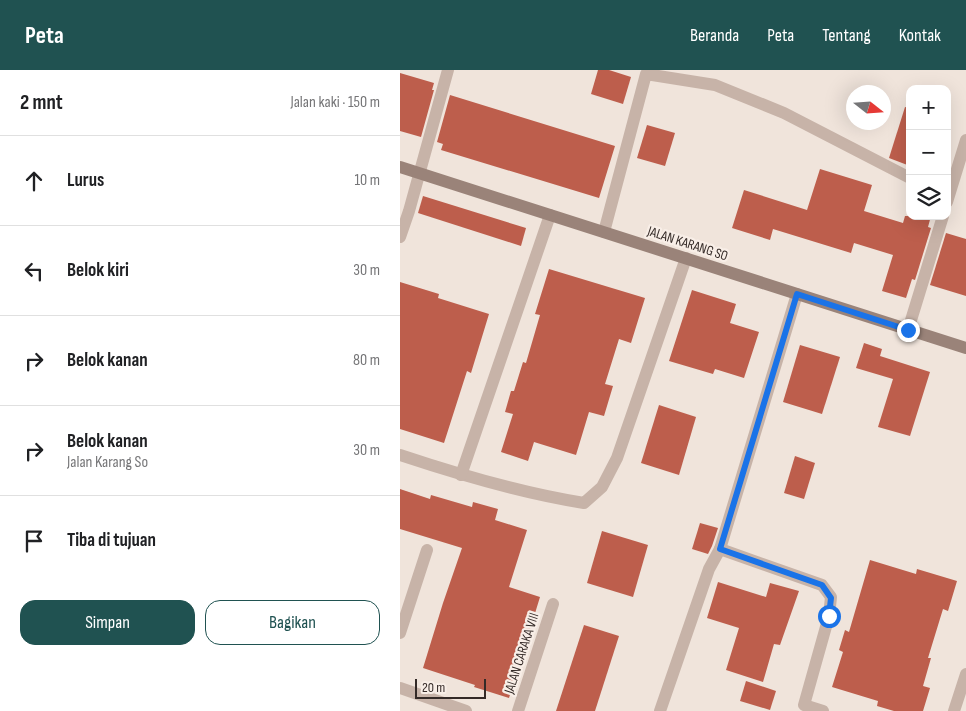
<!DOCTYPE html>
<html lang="id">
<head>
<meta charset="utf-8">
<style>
	body { margin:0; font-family:"Sofia Sans Condensed",sans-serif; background:#f6f6f6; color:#202124 }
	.controls { position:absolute; right:15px; top:15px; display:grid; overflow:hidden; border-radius:10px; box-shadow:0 5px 20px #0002 }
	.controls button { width:45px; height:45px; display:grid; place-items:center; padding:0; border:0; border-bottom:1px solid #e0e0e0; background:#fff; color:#202124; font:25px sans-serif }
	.compass { position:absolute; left:446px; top:15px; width:45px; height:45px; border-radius:50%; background:#fff; box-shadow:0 5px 20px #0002; rotate:107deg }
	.scale { position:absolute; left:15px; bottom:12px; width:71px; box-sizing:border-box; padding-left:5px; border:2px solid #342a27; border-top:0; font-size:14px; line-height:18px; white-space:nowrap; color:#342a27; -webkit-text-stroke:4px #f8eee7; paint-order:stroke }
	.stop { position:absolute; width:15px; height:15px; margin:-11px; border:4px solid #1a73e8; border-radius:50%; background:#fff }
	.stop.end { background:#1a73e8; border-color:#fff; box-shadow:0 1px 5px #0008 }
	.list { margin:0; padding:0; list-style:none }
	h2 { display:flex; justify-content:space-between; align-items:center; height:65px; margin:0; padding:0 20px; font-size:21px }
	h2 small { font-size:16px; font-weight:400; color:#757577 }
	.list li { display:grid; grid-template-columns:32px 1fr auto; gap:15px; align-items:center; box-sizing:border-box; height:90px; padding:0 20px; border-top:1px solid #e0e0e0 }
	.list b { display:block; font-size:19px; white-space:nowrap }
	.list p { margin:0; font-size:16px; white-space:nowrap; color:#757577 }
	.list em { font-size:16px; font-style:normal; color:#757577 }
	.actions { display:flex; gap:10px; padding:15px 20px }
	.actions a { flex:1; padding:11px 0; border:1px solid #205251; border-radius:15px; text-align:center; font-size:18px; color:#205251 }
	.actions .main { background:#205251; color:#fff }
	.icon { flex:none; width:28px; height:28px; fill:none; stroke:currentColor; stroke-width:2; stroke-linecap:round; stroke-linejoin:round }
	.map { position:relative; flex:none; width:566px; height:641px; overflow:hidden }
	header { display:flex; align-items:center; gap:30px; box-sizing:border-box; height:70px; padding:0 25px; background:#205251; color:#fff }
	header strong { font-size:24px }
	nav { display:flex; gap:28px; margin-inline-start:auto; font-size:18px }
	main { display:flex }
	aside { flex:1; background:#fff }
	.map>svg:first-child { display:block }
	.building { fill:#bd5e4c }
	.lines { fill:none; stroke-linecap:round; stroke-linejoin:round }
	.street { stroke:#c7b3a8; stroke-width:12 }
	.secondary { stroke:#9a8379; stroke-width:12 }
	.route { stroke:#1a73e8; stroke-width:6 }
	.labels { text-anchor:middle; stroke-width:4.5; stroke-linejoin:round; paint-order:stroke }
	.street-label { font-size:14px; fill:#342a27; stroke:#f8eee7 }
</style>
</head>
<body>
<header>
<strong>Peta</strong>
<nav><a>Beranda</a><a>Peta</a><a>Tentang</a><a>Kontak</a></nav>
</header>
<main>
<aside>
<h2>2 mnt<small>Jalan kaki · 150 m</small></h2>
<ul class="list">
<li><svg class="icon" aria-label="ahead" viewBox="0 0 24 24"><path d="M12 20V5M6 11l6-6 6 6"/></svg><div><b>Lurus</b></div><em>10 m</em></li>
<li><svg class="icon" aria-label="left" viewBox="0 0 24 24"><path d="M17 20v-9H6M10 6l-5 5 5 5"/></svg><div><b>Belok kiri</b></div><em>30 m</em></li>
<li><svg class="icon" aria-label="right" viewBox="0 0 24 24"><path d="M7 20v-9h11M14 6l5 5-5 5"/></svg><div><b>Belok kanan</b></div><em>80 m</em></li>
<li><svg class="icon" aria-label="right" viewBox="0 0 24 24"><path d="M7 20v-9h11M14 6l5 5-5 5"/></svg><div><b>Belok kanan</b><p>Jalan Karang So</p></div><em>30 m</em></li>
<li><svg class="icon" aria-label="arrive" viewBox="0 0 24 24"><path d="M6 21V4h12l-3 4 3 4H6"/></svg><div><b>Tiba di tujuan</b></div></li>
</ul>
<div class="actions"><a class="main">Simpan</a><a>Bagikan</a></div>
</aside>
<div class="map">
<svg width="566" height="641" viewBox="0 0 566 641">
	<rect width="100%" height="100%" fill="#f0e4db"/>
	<g class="building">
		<polygon points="198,0 209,0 231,7 223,34 191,24"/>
		<polygon points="0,3 34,13 32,20 34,20 21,67 0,61"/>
		<polygon points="50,25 215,76 199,128 41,80 43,74 37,72"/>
		<polygon points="505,37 510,38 510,96 489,88"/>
		<polygon points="247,55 275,63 265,96 237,88"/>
		<polygon points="420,99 472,115 464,141 503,153 505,146 531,146 528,157 531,158 515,210 512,209 506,228 482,221 493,185 454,173 451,183 373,159 370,170 332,158 344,120 407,140"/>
		<polygon points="23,126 126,158 121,176 18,143"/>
		<polygon points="546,163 566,169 566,226 530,215"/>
		<polygon points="149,199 245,228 231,273 219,269 205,314 213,316 204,346 189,342 176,385 134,372 128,391 101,382 113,344 105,342 111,321 114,321 123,292 126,293 140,245 135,244"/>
		<polygon points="0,212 39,224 38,228 89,244 71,303 67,301 44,373 0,359"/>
		<polygon points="292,220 336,234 330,253 359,262 344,308 315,299 313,304 269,291"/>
		<polygon points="464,273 482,279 480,286 530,302 510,366 478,357 493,309 456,298"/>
		<polygon points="400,275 440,287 422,344 383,332"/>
		<polygon points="259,335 296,347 279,405 241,393"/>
		<polygon points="395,386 415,393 404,429 384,423"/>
		<polygon points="0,419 30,429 31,425 72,437 73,432 98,439 95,450 127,460 109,517 140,527 109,628 74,617 75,615 23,598 43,533 62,478 0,459"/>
		<polygon points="300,453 318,458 312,476 308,484 292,479"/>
		<polygon points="202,461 248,475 233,527 187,513"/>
		<polygon points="470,490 516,504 517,499 557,511 548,541 543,539 528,588 531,588 523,616 530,618 523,641 494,641 477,636 478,631 432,617 443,582 439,580 445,560 449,562"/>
		<polygon points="318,512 366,527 370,513 399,521 380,575 374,574 363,612 326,600 339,558 307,548"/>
		<polygon points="184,555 219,566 195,641 156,641"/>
		<polygon points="346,611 376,621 370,640 340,631"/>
	</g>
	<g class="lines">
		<g class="street">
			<polyline points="547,132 566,70"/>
			<polyline points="204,162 246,4 315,15 384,43 510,108"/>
			<polyline points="0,167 9,141 48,0"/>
			<polyline points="508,260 543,146"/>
			<path d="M0 385C60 405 121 423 184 433L202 417 217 388 286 188"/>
			<polyline points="61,405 150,145"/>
			<polyline points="320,479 397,224"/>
			<polyline points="0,563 27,480"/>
			<polyline points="0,618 66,641"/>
			<polyline points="118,641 153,534"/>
			<polyline points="260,641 309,499 320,479 422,515 431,527 429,546 404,635 423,641"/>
			<polyline points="554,641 566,604"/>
		</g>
		<polyline class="secondary" points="0,97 566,278"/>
	</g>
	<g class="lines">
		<polyline class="route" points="429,546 431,528 422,515 320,479 397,224 508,260"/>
	</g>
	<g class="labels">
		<g class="street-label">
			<text transform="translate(288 173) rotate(18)" y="5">JALAN KARANG SO</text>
			<text transform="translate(121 583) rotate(-72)" y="5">JALAN CARAKA VIII</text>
		</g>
	</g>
</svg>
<div class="controls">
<button>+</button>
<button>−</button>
<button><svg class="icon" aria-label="layers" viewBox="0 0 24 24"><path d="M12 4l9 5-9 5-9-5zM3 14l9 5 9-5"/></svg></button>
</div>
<svg class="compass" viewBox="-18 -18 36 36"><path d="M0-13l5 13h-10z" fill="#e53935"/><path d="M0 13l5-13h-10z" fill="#757577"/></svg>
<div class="scale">20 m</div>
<div class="stop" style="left:429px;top:546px"></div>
<div class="stop end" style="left:508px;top:260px"></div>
</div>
</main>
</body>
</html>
